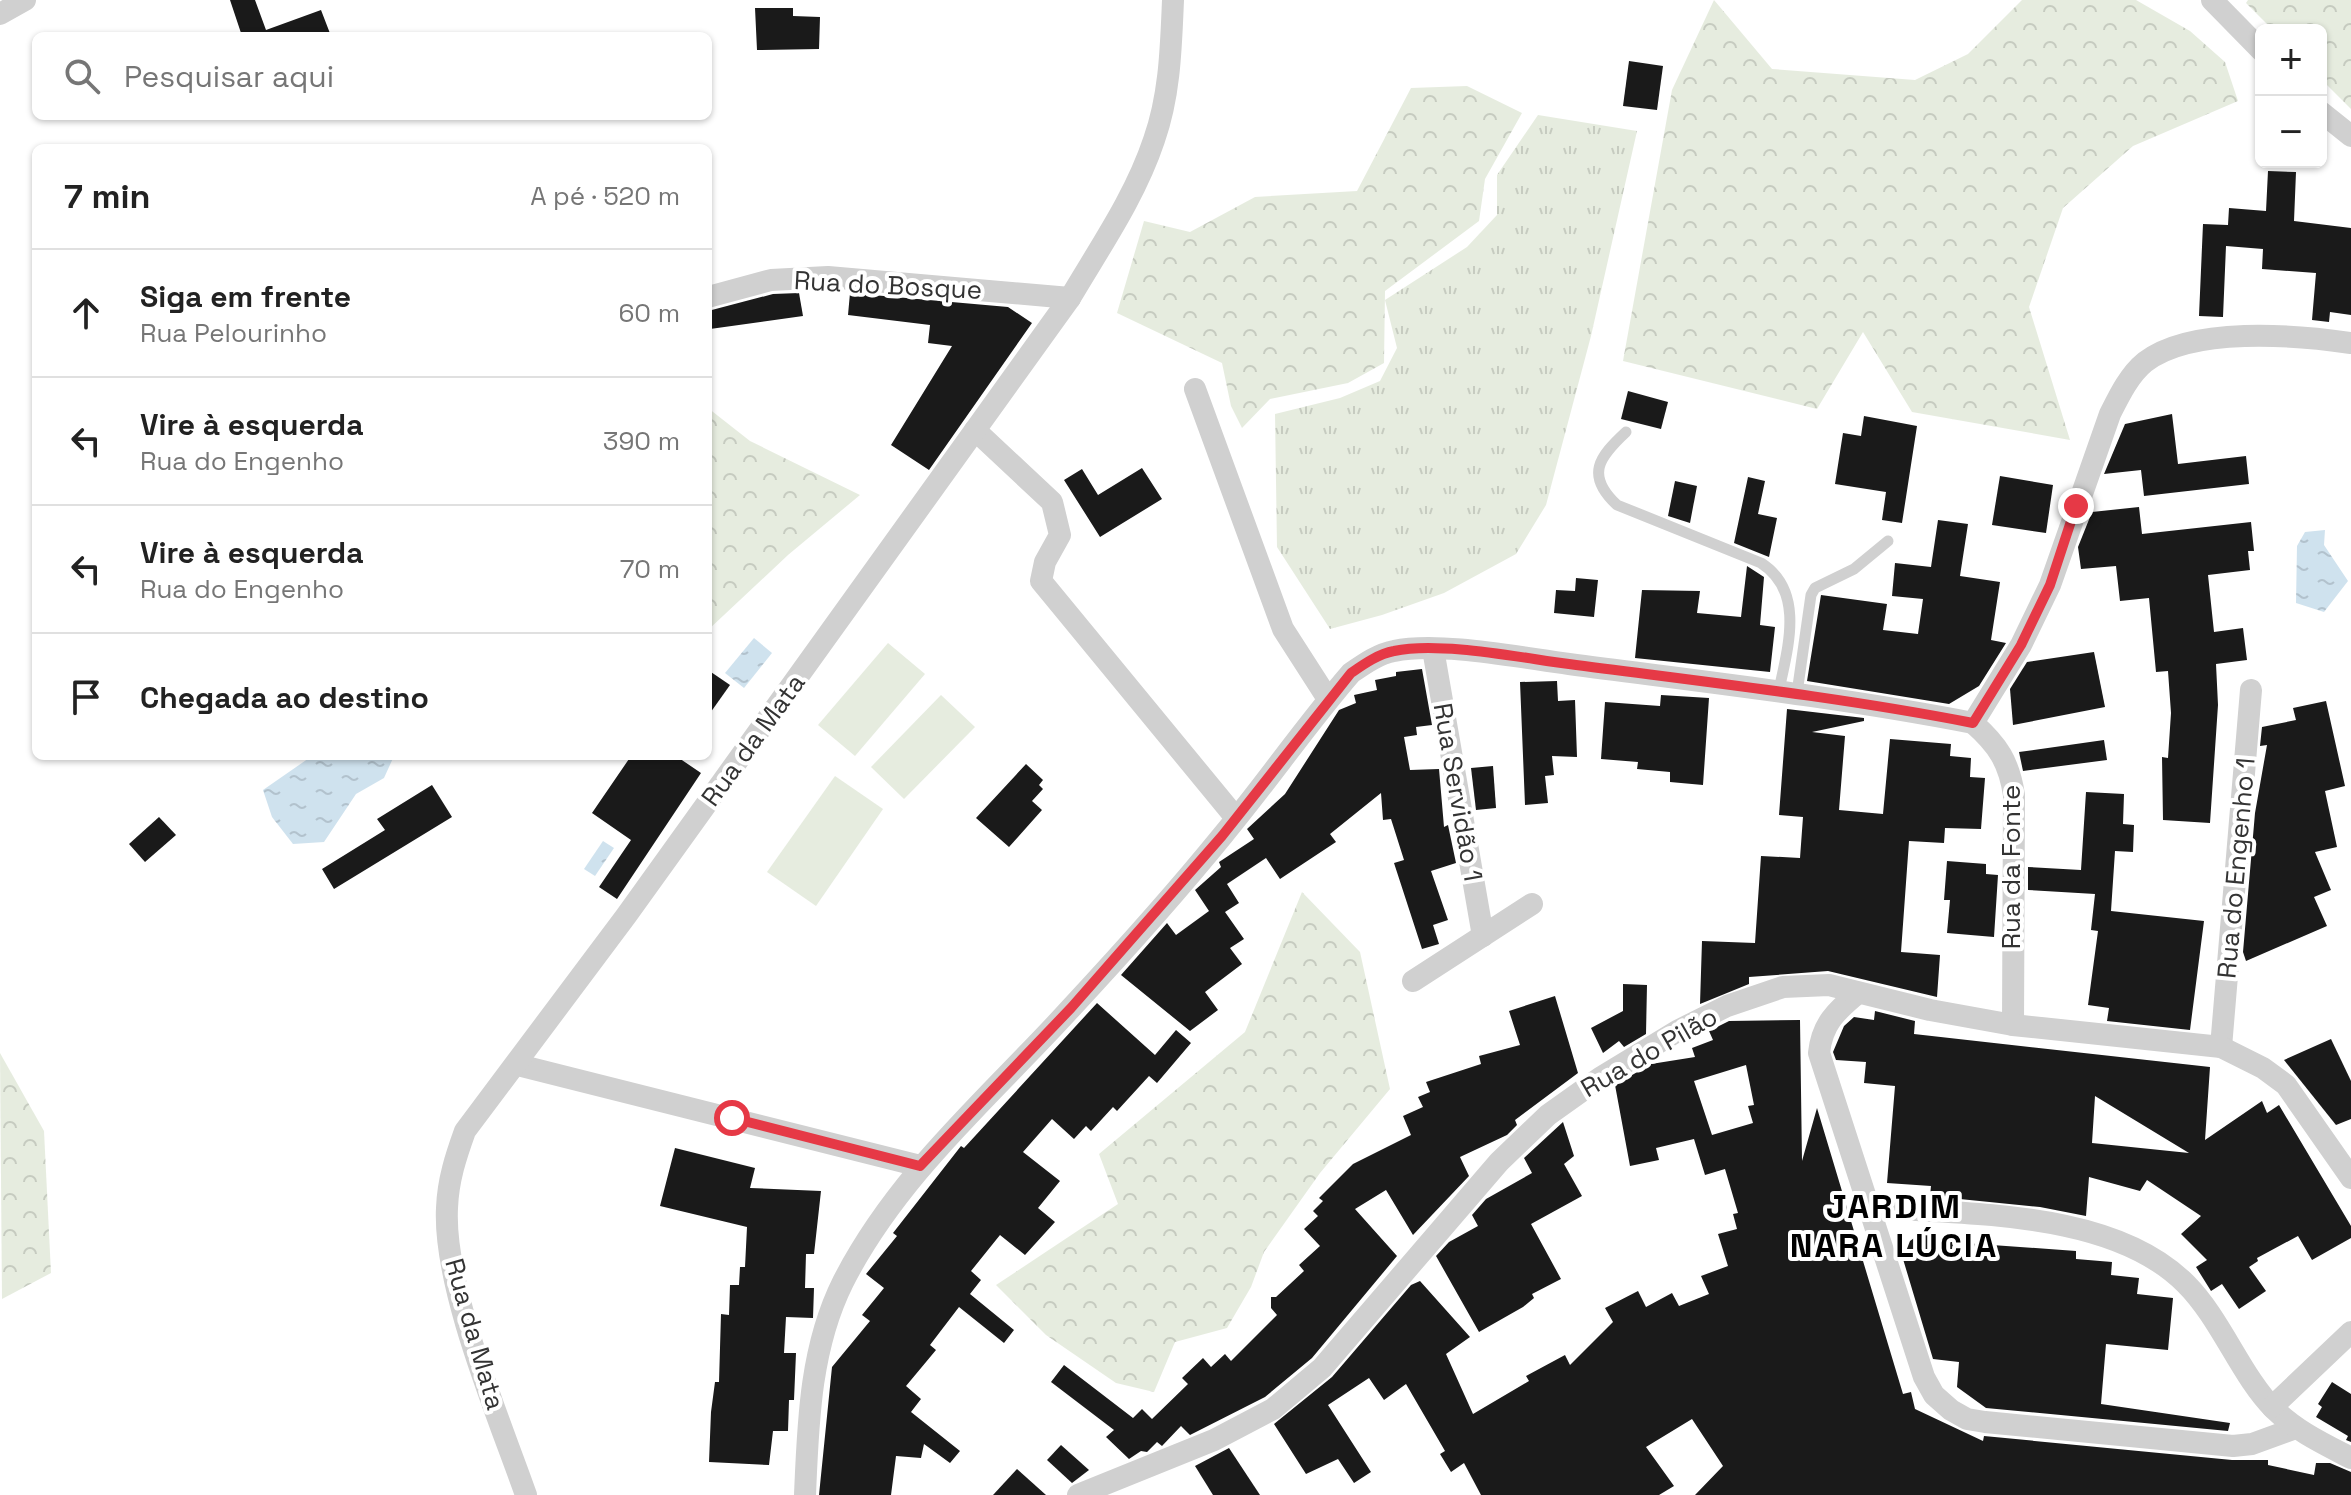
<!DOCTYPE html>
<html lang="pt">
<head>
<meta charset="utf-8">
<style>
	body { margin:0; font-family:"Space Grotesk",sans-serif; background:#f6f6f6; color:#222 }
	.controls { position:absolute; right:24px; top:24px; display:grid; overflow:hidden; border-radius:12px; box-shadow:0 2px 6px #0004 }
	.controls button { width:72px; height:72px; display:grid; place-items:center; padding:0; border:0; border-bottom:2px solid #e0e0e0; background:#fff; color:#222; font:40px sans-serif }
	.stop { position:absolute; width:24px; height:24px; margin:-18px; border:6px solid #e63946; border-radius:50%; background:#fff }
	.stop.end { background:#e63946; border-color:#fff; box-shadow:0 2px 8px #0008 }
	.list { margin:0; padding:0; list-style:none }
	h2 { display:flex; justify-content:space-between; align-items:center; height:104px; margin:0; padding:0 32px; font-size:34px }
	h2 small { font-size:26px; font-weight:400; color:#767676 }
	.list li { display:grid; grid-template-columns:52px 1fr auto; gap:24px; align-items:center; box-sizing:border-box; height:128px; padding:0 32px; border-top:2px solid #e0e0e0 }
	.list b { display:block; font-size:30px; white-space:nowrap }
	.list p { margin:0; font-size:26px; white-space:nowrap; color:#767676 }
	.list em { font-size:26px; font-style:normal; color:#767676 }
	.icon { flex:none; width:44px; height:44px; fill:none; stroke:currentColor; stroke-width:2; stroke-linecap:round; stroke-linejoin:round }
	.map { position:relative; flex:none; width:2351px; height:1495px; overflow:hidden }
	.search { position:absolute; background:#fff; box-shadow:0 2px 6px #0004; left:32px; top:32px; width:680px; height:88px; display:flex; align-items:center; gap:20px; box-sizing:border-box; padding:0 28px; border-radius:12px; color:#767676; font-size:30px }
	.panel { position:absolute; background:#fff; box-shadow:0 2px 6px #0004; left:32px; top:144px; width:680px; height:616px; border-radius:12px }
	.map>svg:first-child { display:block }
	.grass { fill:url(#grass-tufts) }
	.forest { fill:url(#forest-crowns) }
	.pitch { fill:#e6ecdf }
	.water { fill:url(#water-ripples) }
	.building { fill:#1a1a1a; fill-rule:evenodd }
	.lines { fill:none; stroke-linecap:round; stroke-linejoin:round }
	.service { stroke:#d0d0d0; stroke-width:11 }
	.minor { stroke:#d0d0d0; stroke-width:22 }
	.route { stroke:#e63946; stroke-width:10 }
	.labels { text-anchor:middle; stroke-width:8; stroke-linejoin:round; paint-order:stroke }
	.street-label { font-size:26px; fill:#333; stroke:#fff }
	.district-label { font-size:34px; font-weight:bold; letter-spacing:2px; fill:#000; stroke:#fff }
</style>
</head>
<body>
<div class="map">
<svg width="2351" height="1495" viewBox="0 0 2351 1495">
	<defs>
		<pattern id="grass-tufts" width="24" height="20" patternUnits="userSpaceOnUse" patternTransform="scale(2)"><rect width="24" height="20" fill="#e6ecdf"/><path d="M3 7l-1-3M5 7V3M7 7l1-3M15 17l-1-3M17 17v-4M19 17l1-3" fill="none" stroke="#c6cbc0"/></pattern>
		<pattern id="forest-crowns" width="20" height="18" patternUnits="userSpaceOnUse" patternTransform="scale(2)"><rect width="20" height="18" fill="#e6ecdf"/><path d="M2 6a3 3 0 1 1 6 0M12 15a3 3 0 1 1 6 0" fill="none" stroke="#c6cbc0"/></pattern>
		<pattern id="water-ripples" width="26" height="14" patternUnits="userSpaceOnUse" patternTransform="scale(2)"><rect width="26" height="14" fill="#cfe2ee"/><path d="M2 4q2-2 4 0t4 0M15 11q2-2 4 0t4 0" fill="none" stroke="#b2c2cd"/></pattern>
	</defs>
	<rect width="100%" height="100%" fill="#fff"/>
	<polygon class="grass" points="1538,115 1637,131 1591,336 1546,505 1516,554 1444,593 1382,615 1330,629 1277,547 1275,414 1340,398 1380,381 1397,348 1385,300 1467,247 1497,215 1497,175"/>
	<g class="forest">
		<polygon points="1714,0 1772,69 1915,80 1968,54 2022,0 2136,0 2190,31 2225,62 2238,101 2133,146 2063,208 2029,307 2070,440 1912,412 1863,332 1817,409 1623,361 1672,90"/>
		<polygon points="2248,0 2351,0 2351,109 2321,79 2321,30 2273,30 2246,3"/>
		<polygon points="1467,86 1522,113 1485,179 1479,221 1385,291 1384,363 1348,383 1270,399 1242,428 1231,406 1222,363 1117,313 1144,221 1190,232 1255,197 1357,191 1411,88"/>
		<polygon points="708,408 750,441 860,495 788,555 708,630"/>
		<polygon points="1302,892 1360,952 1390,1089 1320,1173 1264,1252 1251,1287 1227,1328 1175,1342 1154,1392 1116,1383 1046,1335 996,1285 1118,1204 1099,1154 1245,1032"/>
		<polygon points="0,1053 44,1131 51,1273 2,1299"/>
	</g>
	<g class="pitch">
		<polygon points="888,643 925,674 855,756 818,725"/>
		<polygon points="941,695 975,727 904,799 871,767"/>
		<polygon points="835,776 883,809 816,906 767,872"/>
	</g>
	<g class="water">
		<polygon points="2325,530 2324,545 2348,581 2324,612 2296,603 2297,546 2305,532"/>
		<polygon points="754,638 772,653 744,688 725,673"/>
		<polygon points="312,756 394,756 384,778 356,794 324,842 293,844 272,817 263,790"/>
		<polygon points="603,841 614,848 595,876 584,869"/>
	</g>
	<g class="building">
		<polygon points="230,0 255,0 266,30 321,10 331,36 242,36"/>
		<polygon points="755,8 793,8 793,16 820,17 819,49 757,50"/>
		<polygon points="1629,61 1663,66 1657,110 1623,106"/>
		<polygon points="2268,171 2296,172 2294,221 2351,228 2351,315 2330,312 2329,322 2312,320 2316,273 2262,269 2263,249 2226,246 2223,317 2199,316 2203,224 2228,225 2229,208 2266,211"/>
		<polygon points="799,293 803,316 710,329 708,311 773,294"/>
		<polygon points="850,293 1008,307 1032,323 929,470 891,445 952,346 928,343 930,325 848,315"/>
		<polygon points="1628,391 1668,402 1661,429 1621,419"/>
		<polygon points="2172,414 2178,464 2246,456 2249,484 2144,496 2141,470 2104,474 2125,424"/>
		<polygon points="1864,416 1917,426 1902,523 1882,520 1886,492 1835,484 1843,433 1861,436"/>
		<polygon points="1142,468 1162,499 1100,537 1064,480 1082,469 1098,495"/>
		<polygon points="2000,476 2053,485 2046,533 1992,525"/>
		<polygon points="1748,477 1765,481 1758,514 1777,518 1769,557 1734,543"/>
		<polygon points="1675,481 1697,486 1690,523 1668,516"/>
		<polygon points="2139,507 2142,534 2251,522 2254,551 2248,551 2250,570 2208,575 2214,632 2243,628 2247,660 2216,664 2218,705 2210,823 2163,820 2162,757 2168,758 2171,713 2168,671 2156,672 2149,598 2120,601 2116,566 2081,569 2078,547 2092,512"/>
		<polygon points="1938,520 1968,524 1960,576 2000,582 1991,640 2006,643 1979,686 1949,704 1807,681 1821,595 1887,604 1883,630 1918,634 1923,599 1892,596 1895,563 1931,567"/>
		<polygon points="1747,566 1764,577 1760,625 1775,627 1770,672 1635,658 1642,590 1700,591 1697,613 1741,617"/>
		<polygon points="1576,578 1598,580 1594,617 1554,613 1556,590 1575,591"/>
		<polygon points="2094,652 2105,707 2013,725 2010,689 2027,662"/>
		<polygon points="1422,669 1432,725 1416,727 1417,735 1404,737 1410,770 1439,769 1444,827 1448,825 1456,863 1431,871 1448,920 1433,925 1439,944 1422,949 1394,863 1404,860 1391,819 1383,820 1381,793 1330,834 1336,842 1280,879 1266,858 1227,884 1239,903 1225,912 1244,939 1230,948 1242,964 1205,992 1218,1010 1190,1031 1121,975 1167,923 1176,935 1209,911 1195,890 1221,867 1219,862 1254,839 1247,829 1285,794 1339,710 1356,703 1354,695 1377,690 1375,680 1396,676 1396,672"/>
		<polygon points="708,670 730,685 708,716"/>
		<polygon points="1557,681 1558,701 1575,700 1577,757 1552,756 1554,775 1545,776 1548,803 1525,805 1520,682"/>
		<polygon points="1661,695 1709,698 1703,785 1670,782 1670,772 1637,769 1638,762 1601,759 1605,702 1660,706"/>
		<polygon points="2326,701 2345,786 2325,791 2337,847 2315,852 2331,890 2314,897 2327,926 2246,961 2243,952 2255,813 2267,745 2260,746 2262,727 2296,720 2293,708"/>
		<polygon points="1787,709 1864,718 1864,721 1812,732 1845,736 1839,810 1883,814 1890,739 1951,744 1950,756 1971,758 1970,777 1985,778 1981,829 1945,828 1944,843 1909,841 1901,952 1940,955 1937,997 1828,971 1749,977 1749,984 1700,1004 1702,941 1755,943 1761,856 1800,858 1803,817 1779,815"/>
		<polygon points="2104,740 2107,760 2023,771 2019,752"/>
		<polygon points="631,756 676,756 701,773 617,899 599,887 631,840 592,813"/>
		<polygon points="1026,764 1043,780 1039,785 1043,789 1032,801 1042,810 1009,847 976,818"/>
		<polygon points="1493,766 1496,808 1476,810 1471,768"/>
		<polygon points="432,785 452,817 334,889 322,869 385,830 377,819"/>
		<polygon points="2086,792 2124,794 2123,824 2134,825 2133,852 2115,851 2111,911 2204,921 2190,1030 2107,1021 2109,1008 2088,1005 2098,931 2091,930 2095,894 2028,890 2028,867 2081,870"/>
		<polygon points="159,817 176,835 145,862 129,844"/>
		<polygon points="1947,861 1986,864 1986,874 1998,875 1994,937 1947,933 1950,900 1944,900"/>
		<polygon points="1623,984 1647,985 1646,1034 1624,1047 1619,1041 1603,1053 1591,1028 1623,1011"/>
		<polygon points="1555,996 1578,1073 1515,1120 1517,1125 1507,1135 1460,1157 1469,1176 1413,1235 1386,1190 1355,1209 1397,1256 1312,1358 1265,1397 1190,1435 1181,1426 1162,1446 1157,1442 1147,1452 1141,1451 1129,1459 1106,1437 1114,1430 1051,1382 1064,1365 1133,1418 1142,1409 1152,1419 1188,1384 1182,1378 1203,1358 1211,1367 1225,1354 1231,1361 1277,1315 1271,1308 1271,1297 1276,1297 1304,1271 1299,1265 1320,1246 1304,1229 1318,1216 1313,1211 1323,1201 1319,1198 1353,1164 1411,1135 1403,1116 1423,1107 1418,1097 1430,1092 1426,1082 1481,1064 1479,1056 1520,1045 1509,1011"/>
		<polygon points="1097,1003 1155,1055 1176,1030 1191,1043 1157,1083 1149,1076 1117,1111 1113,1107 1091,1131 1086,1126 1074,1139 1052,1119 1023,1152 1060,1181 1038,1208 1055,1222 1025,1255 1000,1235 971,1271 981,1280 970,1294 1014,1330 1004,1343 959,1307 930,1345 936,1350 906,1386 921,1399 911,1412 960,1451 950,1463 924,1444 921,1458 896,1456 891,1495 819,1495 832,1367 870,1321 862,1315 884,1288 866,1274 897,1236 893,1233 961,1146 964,1148"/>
		<path d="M1875 1011 1915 1021 1914 1034 2210 1067 2205 1140 2262 1101 2267 1113 2279 1105 2351 1226V1238L2312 1260 2298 1236 2257 1258 2258 1261 2249 1267 2266 1291 2239 1309 2222 1284 2211 1291 2196 1267 2207 1260 2181 1234 2201 1216 2147 1180 2140 1191 2089 1177 2086 1216 2040 1207 1930 1196 1931 1186 1887 1183 1895 1086 1864 1083 1866 1062 1836 1060 1833 1052 1844 1026 1854 1017 1874 1020ZM2095 1096 2189 1153 2092 1143Z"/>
		<path d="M1800 1020 1802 1161 1817 1108 1903 1394 1911 1392 1915 1409 1983 1441 1984 1436 2232 1460H2268V1465L2314 1475 2316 1463H2330L2351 1472V1495H1695L1723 1466 1692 1419 1646 1447 1674 1486 1659 1495H1481L1464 1463 1451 1472 1440 1454 1445 1451 1406 1384 1384 1400 1369 1378 1328 1405 1371 1472 1354 1483 1338 1459 1306 1474 1274 1424 1332 1377 1411 1285 1420 1281 1470 1337 1446 1354 1473 1414 1529 1381 1526 1376 1565 1355 1570 1365 1613 1322 1605 1308 1638 1291 1646 1307 1672 1293 1679 1306 1709 1294 1701 1276 1728 1266 1718 1234 1737 1229 1733 1214 1738 1213 1725 1169 1705 1175 1694 1139 1656 1148 1659 1160 1630 1166 1615 1085 1651 1064 1695 1057 1692 1048 1713 1040 1709 1031 1729 1021ZM1746 1065 1754 1105 1748 1106 1753 1123 1712 1135 1694 1081Z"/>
		<polygon points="2331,1039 2351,1081 2351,1119 2336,1125 2284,1060"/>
		<polygon points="1563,1122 1574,1156 1564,1164 1582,1196 1531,1224 1561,1279 1532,1294 1534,1298 1523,1307 1479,1332 1436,1256 1449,1242 1478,1226 1472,1215 1486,1199 1532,1173 1524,1158"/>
		<polygon points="675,1148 755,1168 750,1188 821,1191 814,1254 806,1254 805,1288 814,1288 813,1318 786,1317 784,1353 796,1353 794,1400 789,1400 788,1431 773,1431 769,1465 709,1462 711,1412 715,1382 719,1382 721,1314 729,1315 730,1285 739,1285 740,1267 745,1267 747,1227 660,1206"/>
		<polygon points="1921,1233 1964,1243 2076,1251 2076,1259 2112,1262 2111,1275 2139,1278 2137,1294 2173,1298 2168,1350 2106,1344 2101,1404 2230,1423 2228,1431 1986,1408 1957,1387 1959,1362 1933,1359 1903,1259 1910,1241"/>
		<polygon points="2332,1382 2351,1394 2351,1442 2346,1440 2348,1436 2316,1417 2322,1407 2318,1404"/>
		<polygon points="1061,1445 1089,1470 1072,1483 1047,1460"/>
		<polygon points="1229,1448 1260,1495 1213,1495 1195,1466"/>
		<polygon points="1017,1469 1046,1495 993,1495"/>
	</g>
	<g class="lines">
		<g class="service">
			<path d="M1626 432C1599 457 1585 475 1617 505L1761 563C1805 591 1788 647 1779 690"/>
			<polyline points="1797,693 1811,595 1815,588 1854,569 1888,541"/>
		</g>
		<g class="minor">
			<polyline points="2212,0 2261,50"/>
			<polyline points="0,14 25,0"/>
			<polyline points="2321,112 2351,136"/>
			<polyline points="708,297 771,280 828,277 1070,298"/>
			<polyline points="1195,389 1283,629 1328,699"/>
			<polyline points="975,430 1052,502 1060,535 1045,562 1041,581 1236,818"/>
			<polyline points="1433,649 1483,936"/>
			<path d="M1973 723 2021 645 2050 585 2110 414C2119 396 2129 375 2145 362 2192 326 2295 335 2351 343"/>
			<path d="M1973 723C1998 745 2009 762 2014 795L2013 1025"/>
			<polyline points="1413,981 1532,904"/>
			<path d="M1858 993C1836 1011 1822 1024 1819 1053L1924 1377 1934 1395 1951 1410 1967 1419 1985 1422 2233 1446 2252 1444 2296 1428"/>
			<polyline points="2221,1047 2251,690"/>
			<polyline points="518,1065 920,1166"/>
			<path d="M1871 1207C1969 1215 2113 1210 2186 1284 2221 1319 2241 1376 2274 1409 2296 1431 2324 1444 2351 1458"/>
			<polyline points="2272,1407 2351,1332"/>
			<path d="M526 1495C499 1418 443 1287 447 1208 448 1180 456 1156 465 1131L626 916 1070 298C1100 247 1135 197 1154 140 1170 95 1171 47 1173 0"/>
			<path d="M805 1495C808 1423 810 1348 843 1282 898 1174 991 1096 1071 1008 1123 952 1175 894 1223 835 1267 782 1306 725 1351 673 1364 664 1378 654 1394 651 1439 641 1522 658 1569 664 1705 682 1839 697 1973 723"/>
			<polyline points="1078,1495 1214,1440 1273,1409 1322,1368 1499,1162 1548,1115 1600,1078 1679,1030 1727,1006 1783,987 1829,985 1930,1010 2013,1025 2221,1047 2263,1068 2286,1085 2351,1178"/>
		</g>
	</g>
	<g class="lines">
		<path class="route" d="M732 1118 920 1166 1071 1008 1222 836 1351 673C1364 664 1378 654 1394 651 1439 641 1522 658 1569 664 1705 682 1839 697 1973 723L2021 645 2050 585 2076 506"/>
	</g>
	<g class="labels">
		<g class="street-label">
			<text transform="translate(888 285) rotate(3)" y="9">Rua do Bosque</text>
			<text transform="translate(753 740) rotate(-54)" y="9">Rua da Mata</text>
			<text transform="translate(1458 792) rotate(80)" y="9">Rua Servidão 1</text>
			<text transform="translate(2011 867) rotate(-90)" y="9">Rua da Fonte</text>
			<text transform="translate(2236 868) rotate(-85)" y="9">Rua do Engenho 1</text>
			<text transform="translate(1649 1052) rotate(-30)" y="9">Rua do Pilão</text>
			<text transform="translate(475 1334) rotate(74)" y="9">Rua da Mata</text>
		</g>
		<g class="district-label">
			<text x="1894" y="1218">JARDIM<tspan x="1894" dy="39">NARA LÚCIA</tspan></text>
		</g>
	</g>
</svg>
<div class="controls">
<button>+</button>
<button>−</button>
</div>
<div class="stop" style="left:732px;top:1118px"></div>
<div class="stop end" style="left:2076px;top:506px"></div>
<div class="search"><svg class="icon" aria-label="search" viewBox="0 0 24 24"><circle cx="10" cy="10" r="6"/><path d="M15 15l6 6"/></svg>Pesquisar aqui</div>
<section class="panel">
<h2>7 min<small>A pé · 520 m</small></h2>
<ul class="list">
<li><svg class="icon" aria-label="ahead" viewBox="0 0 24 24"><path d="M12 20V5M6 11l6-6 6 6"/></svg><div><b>Siga em frente</b><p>Rua Pelourinho</p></div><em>60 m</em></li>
<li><svg class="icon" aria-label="left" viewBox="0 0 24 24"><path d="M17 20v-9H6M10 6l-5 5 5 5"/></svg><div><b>Vire à esquerda</b><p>Rua do Engenho</p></div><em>390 m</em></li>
<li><svg class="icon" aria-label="left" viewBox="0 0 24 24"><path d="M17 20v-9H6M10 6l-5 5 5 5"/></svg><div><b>Vire à esquerda</b><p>Rua do Engenho</p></div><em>70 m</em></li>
<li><svg class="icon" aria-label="arrive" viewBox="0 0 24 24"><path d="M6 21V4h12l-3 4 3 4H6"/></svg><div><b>Chegada ao destino</b></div></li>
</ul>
</section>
</div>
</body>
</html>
